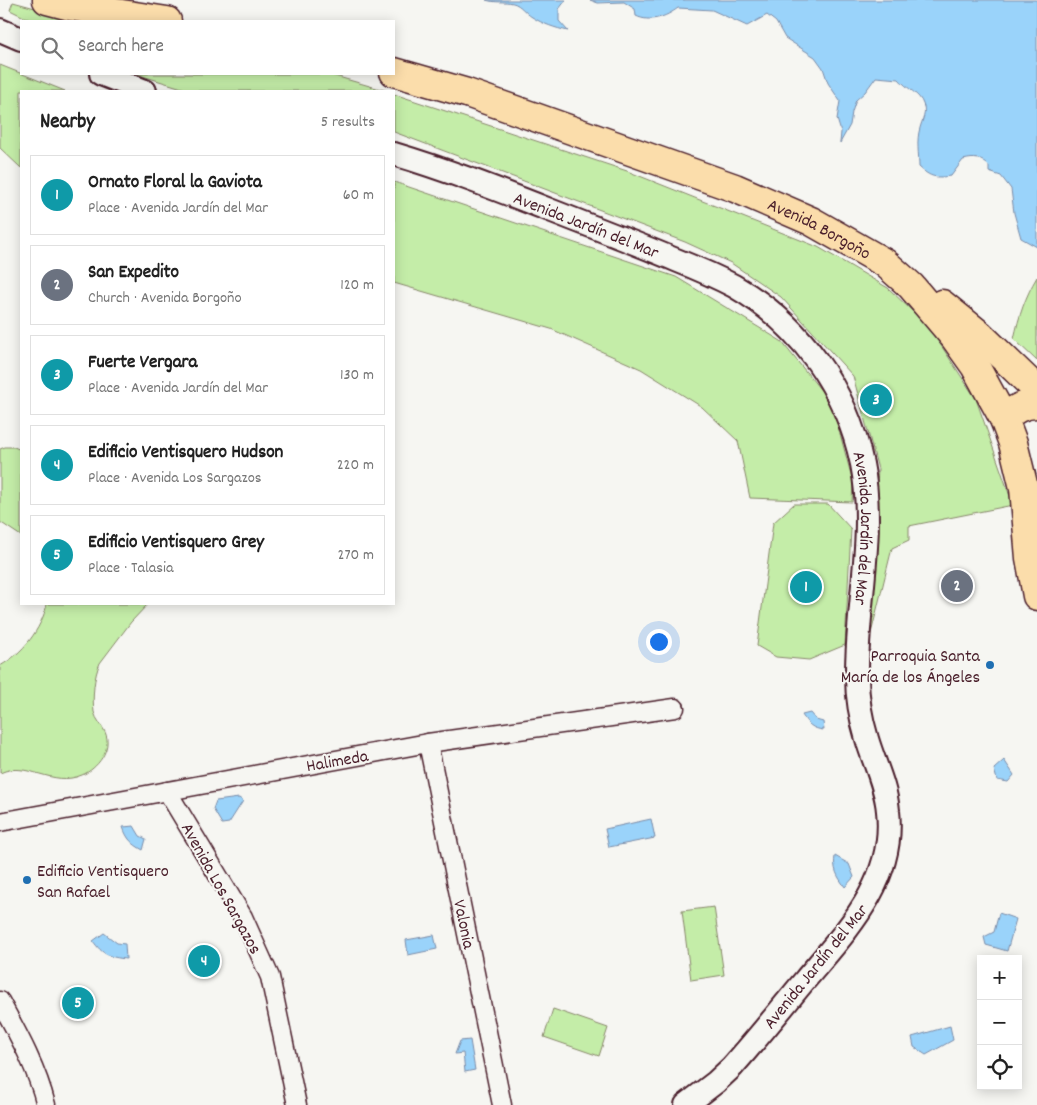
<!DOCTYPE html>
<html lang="en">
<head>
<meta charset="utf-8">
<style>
	body { margin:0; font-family:Dekko,sans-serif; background:#f2f2f2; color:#222 }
	.controls { position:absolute; right:15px; bottom:15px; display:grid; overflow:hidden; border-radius:0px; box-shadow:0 2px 12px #0003 }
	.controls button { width:45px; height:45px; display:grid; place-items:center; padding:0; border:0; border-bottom:1px solid #e0e0e0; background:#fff; color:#222; font:25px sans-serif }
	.you { position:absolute; left:658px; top:641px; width:18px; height:18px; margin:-12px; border:4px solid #fff; border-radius:50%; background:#1a73e8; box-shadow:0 0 0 8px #1a73e833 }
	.badge { display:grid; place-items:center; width:32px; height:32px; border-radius:50%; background:#1f6fb2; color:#fff; font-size:16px; font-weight:700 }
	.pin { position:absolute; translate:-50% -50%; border:2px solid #fff; box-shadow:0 1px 5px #0006 }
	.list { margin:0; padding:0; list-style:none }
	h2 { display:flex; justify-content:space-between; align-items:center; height:65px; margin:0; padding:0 20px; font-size:21px }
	h2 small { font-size:16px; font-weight:400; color:#767676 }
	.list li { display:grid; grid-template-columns:32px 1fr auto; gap:15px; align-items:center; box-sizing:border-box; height:80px; margin:0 10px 10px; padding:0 10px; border:1px solid #e0e0e0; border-radius:0px }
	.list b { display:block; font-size:19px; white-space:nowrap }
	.list p { margin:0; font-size:16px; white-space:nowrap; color:#767676 }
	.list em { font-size:16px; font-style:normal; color:#767676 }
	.icon { flex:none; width:28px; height:28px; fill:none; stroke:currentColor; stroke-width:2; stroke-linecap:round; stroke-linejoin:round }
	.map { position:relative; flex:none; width:1037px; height:1105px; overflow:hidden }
	.search { position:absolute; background:#fff; box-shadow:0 2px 12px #0003; left:20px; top:20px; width:375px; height:55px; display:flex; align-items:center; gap:12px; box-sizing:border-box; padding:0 18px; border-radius:0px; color:#767676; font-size:19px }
	.panel { position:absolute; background:#fff; box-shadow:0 2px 12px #0003; left:20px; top:90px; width:375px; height:515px; border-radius:0px }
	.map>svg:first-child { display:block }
	.green { fill:#c4eda8; stroke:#87866a }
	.water { fill:#9ad3fa; stroke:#7a8ba7 }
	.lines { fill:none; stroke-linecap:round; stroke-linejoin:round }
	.minor-casing { stroke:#4a1f2b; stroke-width:21 }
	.tertiary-casing { stroke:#4a1f2b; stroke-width:26 }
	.primary-casing { stroke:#4a1f2b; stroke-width:31 }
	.minor { stroke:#f6f6f2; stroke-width:18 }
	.tertiary { stroke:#f6f6f2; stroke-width:22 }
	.primary { stroke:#fbddab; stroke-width:28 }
	.poi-dot { fill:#1f6fb2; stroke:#f6f6f2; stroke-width:2 }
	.labels { text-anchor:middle; stroke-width:4; stroke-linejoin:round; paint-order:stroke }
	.street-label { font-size:18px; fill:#4a1f2b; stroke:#f6f6f2 }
	.poi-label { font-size:18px; fill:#4a1f2b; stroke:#f6f6f2; text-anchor:end }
</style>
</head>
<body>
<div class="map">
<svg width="1037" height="1105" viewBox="0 0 1037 1105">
	<rect width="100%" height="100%" fill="#f6f6f2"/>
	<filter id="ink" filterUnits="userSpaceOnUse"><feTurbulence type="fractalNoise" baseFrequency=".02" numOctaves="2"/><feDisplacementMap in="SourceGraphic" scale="10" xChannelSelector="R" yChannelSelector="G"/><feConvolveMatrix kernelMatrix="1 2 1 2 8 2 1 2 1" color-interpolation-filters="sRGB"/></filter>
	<g filter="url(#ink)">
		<g class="green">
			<polygon points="13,2 83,21 32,21 10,10"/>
			<polygon points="0,65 65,91 21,91 21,168 0,148"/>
			<polygon points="136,74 328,74 387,91 192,91"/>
			<polygon points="394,94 627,171 818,247 888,288 929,327 976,399 1013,505 909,526 909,540 892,548 868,646 878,469 853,376 781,297 731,263 685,242 394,132"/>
			<polygon points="394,182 676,277 781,341 832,404 853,482 852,502 750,498 738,441 702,407 641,369 551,329 394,283"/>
			<path d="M1037 277V361L1014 339C1019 316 1025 297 1037 277Z"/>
			<polygon points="5,447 14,447 21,450 21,536 0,522 0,449"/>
			<polygon points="794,504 828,504 851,529 845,645 809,660 776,657 757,646 773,523"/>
			<path d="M47 604H148L131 622 100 663C94 676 92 697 94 712 96 720 102 725 105 732 113 749 97 769 82 775 52 788 27 760 0 773V666C23 653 41 630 47 604Z"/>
			<polygon points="714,907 724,975 691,980 682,911"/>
			<polygon points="553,1009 608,1028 599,1056 544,1037"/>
		</g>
		<g class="water">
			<path d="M486 0H566L559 9V21L568 31C555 28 543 24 532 17 525 13 521 5 513 3 504 1 495 3 486 0Z"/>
			<path d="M590 0H1037V247L1021 238 1014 213 1011 189 1001 176 989 172V166C981 158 975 157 963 160L951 176C936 178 931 178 919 167 919 154 916 141 920 128 922 120 927 113 923 104 920 94 906 88 899 79L876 77 865 92 856 100 852 112 850 125 840 143 841 132 837 119 840 101 828 83 823 68 815 57 785 38 776 22 767 15 747 26 712 10 678 8C666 17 650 23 636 16L635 9 624 2 598 3Z"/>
			<path d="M810 713 816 720 823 722 824 730C812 729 808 724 802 715Z"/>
			<polygon points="1004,760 1014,775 1008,782 997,780 994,769"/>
			<polygon points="239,798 243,801 229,823 222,824 213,809 216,801"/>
			<polygon points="651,819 655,838 609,847 605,829"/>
			<path d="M134 826 140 836 146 839 143 850C132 844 127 839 123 827Z"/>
			<path d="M835 856 849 864 854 877 845 887C837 876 833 869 835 856Z"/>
			<polygon points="999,913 1016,919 1007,951 986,945 984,937 994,932"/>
			<path d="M104 933 117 943 125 944 126 959C109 957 103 955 93 941Z"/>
			<polygon points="434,935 437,949 408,955 406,940"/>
			<polygon points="950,1026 953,1040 926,1055 914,1047 912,1037"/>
			<polygon points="470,1040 475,1070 465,1072 463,1053 455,1054 460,1041"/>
		</g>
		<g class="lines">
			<defs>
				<g id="minor">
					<polyline points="428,743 502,1105"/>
					<polyline points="167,791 243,917 270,977 297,1105"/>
					<polyline points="0,822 428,743 675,708"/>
					<path d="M0 1001C18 1034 37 1068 46 1105"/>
				</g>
				<g id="tertiary">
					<polyline points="0,30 21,39"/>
					<polyline points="101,74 145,91"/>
					<path id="s1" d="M394 154C458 173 521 199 583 223 614 235 645 247 676 260 696 268 715 276 734 286 800 324 846 388 862 464 876 533 856 607 857 677 857 698 861 719 867 739 874 763 886 786 888 811 896 881 846 931 805 980 781 1009 757 1039 732 1067L716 1082 686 1105"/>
				</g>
				<g id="primary">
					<polyline points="47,0 70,6 167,21"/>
					<path id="s2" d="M394 72 467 93 735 188 811 221 885 263 911 286 955 338 975 366 1004 419 1013 443 1024 488 1030 558 1037 596"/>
					<polyline points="942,304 979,334 1037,390"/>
					<path d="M1004 419C1013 409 1023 404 1037 404"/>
				</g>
			</defs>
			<use href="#minor" class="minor-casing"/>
			<use href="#tertiary" class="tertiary-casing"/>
			<use href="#primary" class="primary-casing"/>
			<use href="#minor" class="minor"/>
			<use href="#tertiary" class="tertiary"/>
			<use href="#primary" class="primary"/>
		</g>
	</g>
	<g class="poi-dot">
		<circle cx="990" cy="665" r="5"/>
		<circle cx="27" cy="880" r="5"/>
	</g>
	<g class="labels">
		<g class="street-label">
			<text dy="6" stroke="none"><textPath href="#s1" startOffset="205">Avenida Jardín del Mar</textPath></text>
			<text dy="6" stroke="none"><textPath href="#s2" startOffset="454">Avenida Borgoño</textPath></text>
			<text dy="6" stroke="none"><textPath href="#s1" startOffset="655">Avenida Jardín del Mar</textPath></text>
			<text transform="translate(337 760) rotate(-10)" y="6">Halimeda</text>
			<text transform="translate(222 888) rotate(61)" y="6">Avenida Los Sargazos</text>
			<text transform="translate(465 924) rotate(78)" y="6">Valonia</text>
			<text transform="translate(815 966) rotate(-51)" y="6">Avenida Jardín del Mar</text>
		</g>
		<g class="poi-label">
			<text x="980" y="661">Parroquia Santa<tspan x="980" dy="21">María de los Ángeles</tspan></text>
			<text x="37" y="876" text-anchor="start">Edificio Ventisquero<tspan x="37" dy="21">San Rafael</tspan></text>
		</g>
	</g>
</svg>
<div class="controls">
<button>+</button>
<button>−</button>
<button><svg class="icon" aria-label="locate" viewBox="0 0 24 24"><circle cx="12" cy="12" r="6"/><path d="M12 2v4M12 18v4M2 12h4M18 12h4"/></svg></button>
</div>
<div class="you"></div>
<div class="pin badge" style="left:806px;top:587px;background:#0f9aa8">1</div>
<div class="pin badge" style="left:957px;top:586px;background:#6b7280">2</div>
<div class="pin badge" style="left:876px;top:400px;background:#0f9aa8">3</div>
<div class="pin badge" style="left:204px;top:961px;background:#0f9aa8">4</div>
<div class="pin badge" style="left:78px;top:1003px;background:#0f9aa8">5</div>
<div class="search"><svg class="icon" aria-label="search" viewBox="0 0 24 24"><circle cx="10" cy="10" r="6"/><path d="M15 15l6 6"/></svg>Search here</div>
<section class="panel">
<h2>Nearby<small>5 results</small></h2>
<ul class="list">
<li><span class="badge" style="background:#0f9aa8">1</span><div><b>Ornato Floral la Gaviota</b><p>Place · Avenida Jardín del Mar</p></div><em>60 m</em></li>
<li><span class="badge" style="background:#6b7280">2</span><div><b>San Expedito</b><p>Church · Avenida Borgoño</p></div><em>120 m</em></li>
<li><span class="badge" style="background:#0f9aa8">3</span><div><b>Fuerte Vergara</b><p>Place · Avenida Jardín del Mar</p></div><em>130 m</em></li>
<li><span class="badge" style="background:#0f9aa8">4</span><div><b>Edificio Ventisquero Hudson</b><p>Place · Avenida Los Sargazos</p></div><em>220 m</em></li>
<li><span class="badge" style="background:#0f9aa8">5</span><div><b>Edificio Ventisquero Grey</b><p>Place · Talasia</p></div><em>270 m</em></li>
</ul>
</section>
</div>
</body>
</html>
